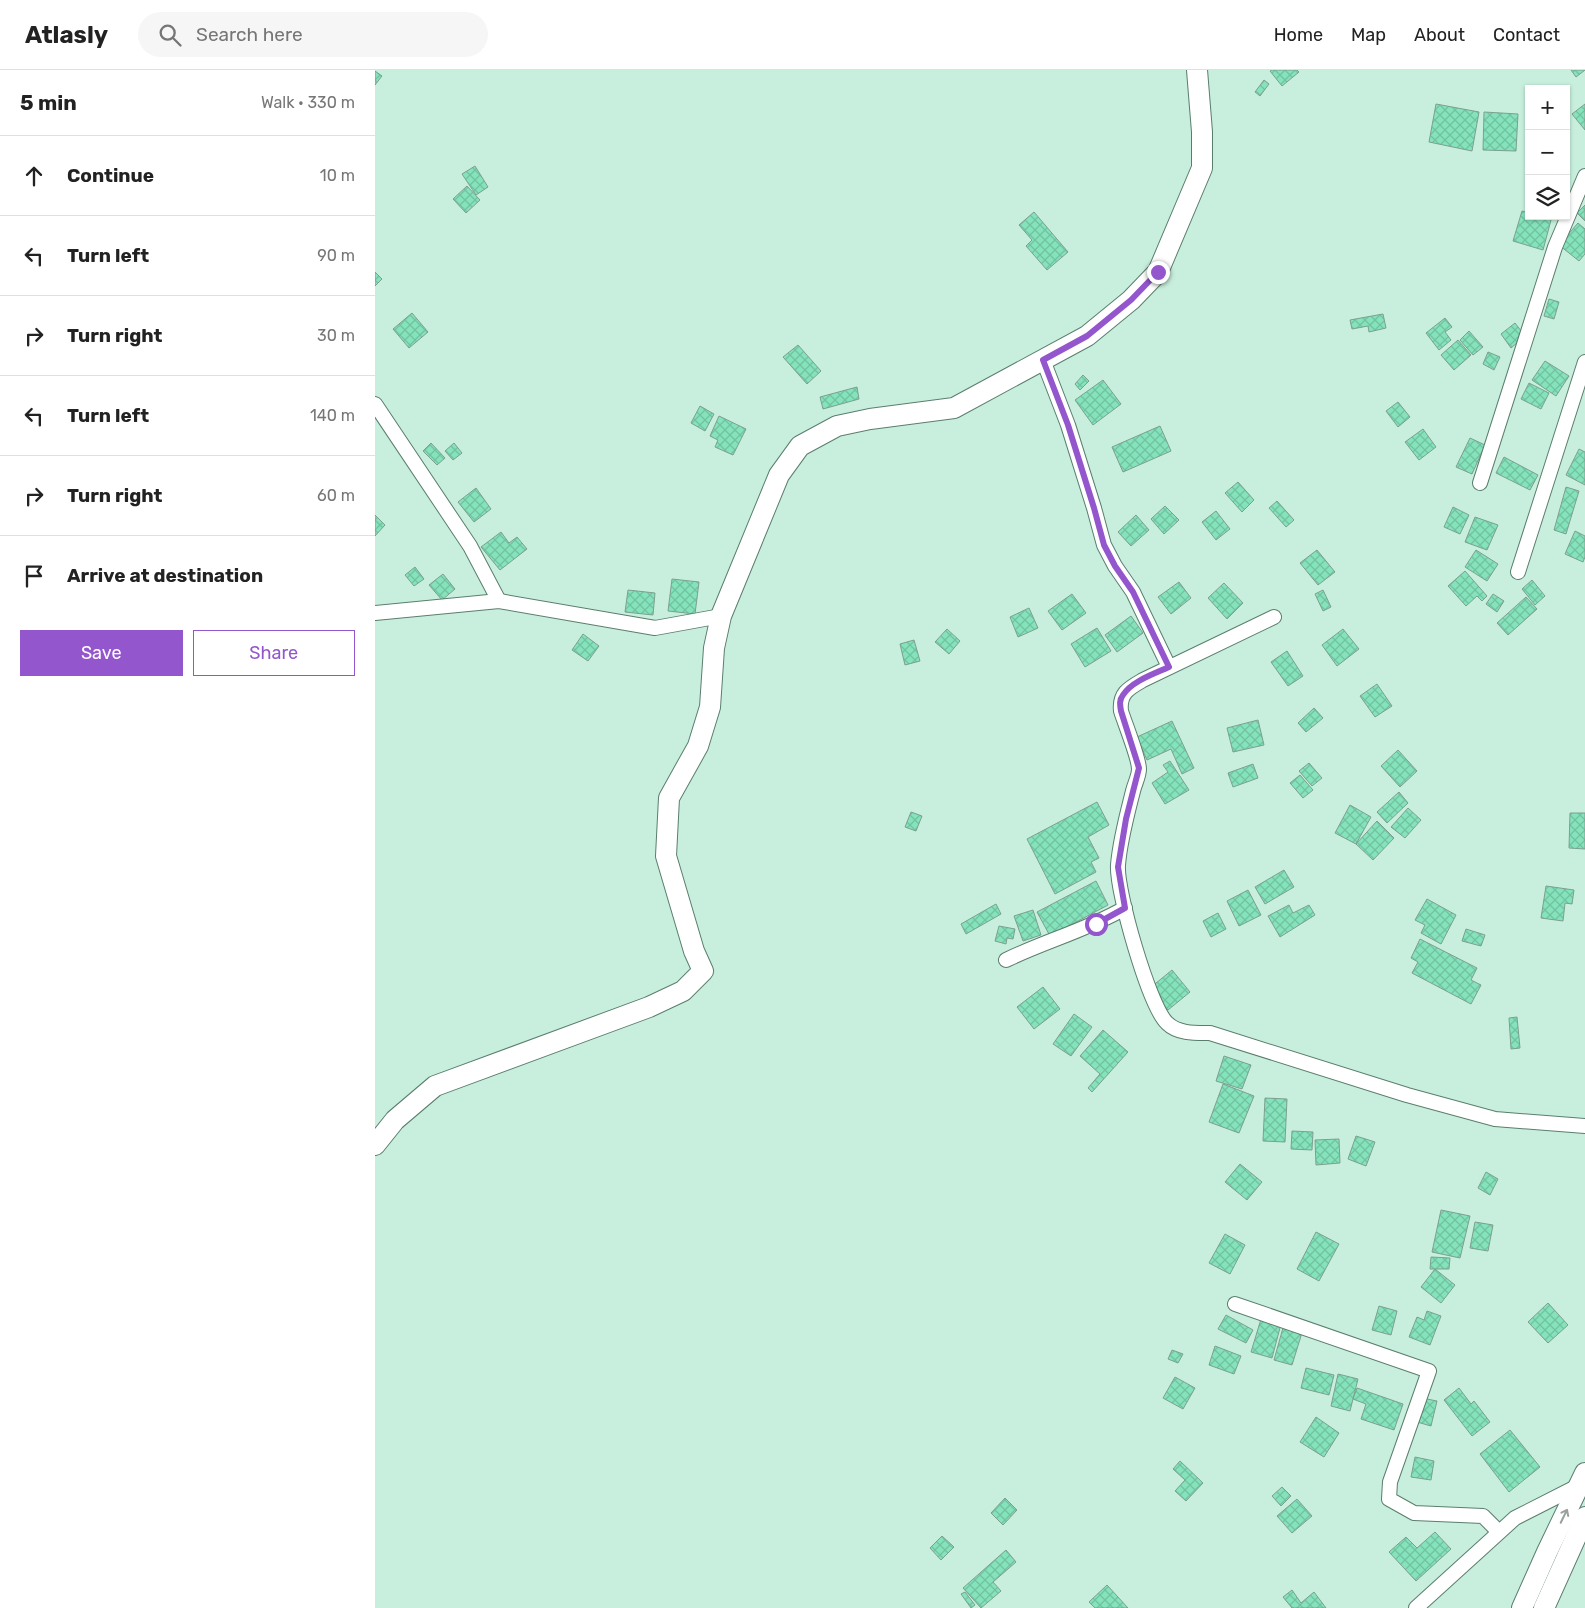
<!DOCTYPE html>
<html lang="en">
<head>
<meta charset="utf-8">
<style>
	body { margin:0; font-family:Rubik,sans-serif; background:#f6f6f6; color:#222 }
	.controls { position:absolute; right:15px; top:15px; display:grid; overflow:hidden; border-radius:0px; box-shadow:0 1px 4px #0004 }
	.controls button { width:45px; height:45px; display:grid; place-items:center; padding:0; border:0; border-bottom:1px solid #e0e0e0; background:#fff; color:#222; font:25px sans-serif }
	.stop { position:absolute; width:15px; height:15px; margin:-11px; border:4px solid #9456cd; border-radius:50%; background:#fff }
	.stop.end { background:#9456cd; border-color:#fff; box-shadow:0 1px 5px #0008 }
	.list { margin:0; padding:0; list-style:none }
	h2 { display:flex; justify-content:space-between; align-items:center; height:65px; margin:0; padding:0 20px; font-size:21px }
	h2 small { font-size:16px; font-weight:400; color:#767676 }
	.list li { display:grid; grid-template-columns:32px 1fr auto; gap:15px; align-items:center; box-sizing:border-box; height:80px; padding:0 20px; border-top:1px solid #e0e0e0 }
	.list b { display:block; font-size:19px; white-space:nowrap }
	.list em { font-size:16px; font-style:normal; color:#767676 }
	.actions { display:flex; gap:10px; padding:15px 20px }
	.actions a { flex:1; padding:11px 0; border:1px solid #9456cd; border-radius:0px; text-align:center; font-size:18px; color:#9456cd }
	.actions .main { background:#9456cd; color:#fff }
	.icon { flex:none; width:28px; height:28px; fill:none; stroke:currentColor; stroke-width:2; stroke-linecap:round; stroke-linejoin:round }
	.map { position:relative; flex:none; width:1210px; height:1538px; overflow:hidden }
	header { display:flex; align-items:center; gap:30px; box-sizing:border-box; height:70px; padding:0 25px; background:#fff; border-bottom:1px solid #e0e0e0 }
	header strong { font-size:24px }
	nav { display:flex; gap:28px; margin-inline-start:auto; font-size:18px }
	.search { width:350px; height:45px; background:#f6f6f6; display:flex; align-items:center; gap:12px; box-sizing:border-box; padding:0 18px; border-radius:28px; color:#767676; font-size:19px }
	main { display:flex }
	aside { flex:1; background:#fff }
	.map>svg:first-child { display:block }
	.building { fill:url(#building-cross-hatch); stroke:#7ba08f }
	.lines { fill:none; stroke-linecap:round; stroke-linejoin:round }
	.street-casing { stroke:#5a7e6e; stroke-width:16 }
	.secondary-casing { stroke:#5a7e6e; stroke-width:22 }
	.street { stroke:#fff; stroke-width:14 }
	.secondary { stroke:#fff; stroke-width:20 }
	.oneway { stroke:#9ba09d }
	.route { stroke:#9456cd; stroke-width:6 }
</style>
</head>
<body>
<header>
<strong>Atlasly</strong>
<div class="search"><svg class="icon" aria-label="search" viewBox="0 0 24 24"><circle cx="10" cy="10" r="6"/><path d="M15 15l6 6"/></svg>Search here</div>
<nav><a>Home</a><a>Map</a><a>About</a><a>Contact</a></nav>
</header>
<main>
<aside>
<h2>5 min<small>Walk · 330 m</small></h2>
<ul class="list">
<li><svg class="icon" aria-label="ahead" viewBox="0 0 24 24"><path d="M12 20V5M6 11l6-6 6 6"/></svg><div><b>Continue</b></div><em>10 m</em></li>
<li><svg class="icon" aria-label="left" viewBox="0 0 24 24"><path d="M17 20v-9H6M10 6l-5 5 5 5"/></svg><div><b>Turn left</b></div><em>90 m</em></li>
<li><svg class="icon" aria-label="right" viewBox="0 0 24 24"><path d="M7 20v-9h11M14 6l5 5-5 5"/></svg><div><b>Turn right</b></div><em>30 m</em></li>
<li><svg class="icon" aria-label="left" viewBox="0 0 24 24"><path d="M17 20v-9H6M10 6l-5 5 5 5"/></svg><div><b>Turn left</b></div><em>140 m</em></li>
<li><svg class="icon" aria-label="right" viewBox="0 0 24 24"><path d="M7 20v-9h11M14 6l5 5-5 5"/></svg><div><b>Turn right</b></div><em>60 m</em></li>
<li><svg class="icon" aria-label="arrive" viewBox="0 0 24 24"><path d="M6 21V4h12l-3 4 3 4H6"/></svg><div><b>Arrive at destination</b></div></li>
</ul>
<div class="actions"><a class="main">Save</a><a>Share</a></div>
</aside>
<div class="map">
<svg width="1210" height="1538" viewBox="0 0 1210 1538">
	<defs>
		<pattern id="building-cross-hatch" width="8" height="8" patternUnits="userSpaceOnUse" patternTransform="scale(1.25)"><rect width="8" height="8" fill="#85e3bc"/><path d="M0 0l8 8M0 8l8-8" fill="none" stroke="#71c2a0"/></pattern>
	</defs>
	<rect width="100%" height="100%" fill="#c8efdd"/>
	<g class="building">
		<polygon points="897,0 922,0 924,2 907,16 895,1"/>
		<polygon points="1196,0 1210,0 1201,7"/>
		<polygon points="0,1 7,6 0,15"/>
		<polygon points="889,10 894,14 885,26 880,22"/>
		<polygon points="1061,34 1104,42 1097,81 1054,72"/>
		<polygon points="1210,34 1210,60 1197,44"/>
		<polygon points="1109,42 1143,44 1141,81 1108,80"/>
		<polygon points="100,96 113,117 101,125 87,104"/>
		<polygon points="92,116 105,130 91,143 78,129"/>
		<polygon points="1210,135 1210,151 1202,143"/>
		<polygon points="1147,141 1154,143 1154,146 1164,146 1176,150 1168,180 1138,171"/>
		<polygon points="659,142 693,182 672,200 651,176 657,170 644,155"/>
		<polygon points="1203,153 1210,159 1210,184 1204,191 1184,175"/>
		<polygon points="0,202 7,209 0,216"/>
		<polygon points="1174,229 1184,232 1179,249 1169,246"/>
		<polygon points="37,243 53,262 34,278 18,259"/>
		<polygon points="1008,244 1011,258 994,262 993,256 977,259 975,250"/>
		<polygon points="1070,248 1077,257 1070,262 1076,270 1064,280 1051,263"/>
		<polygon points="1140,253 1150,266 1136,278 1126,264"/>
		<polygon points="1094,261 1108,277 1098,285 1085,270"/>
		<polygon points="1083,270 1096,285 1079,300 1066,285"/>
		<polygon points="423,275 446,301 432,314 408,287"/>
		<polygon points="1113,282 1125,287 1119,300 1108,294"/>
		<polygon points="1170,291 1194,306 1181,326 1157,310"/>
		<polygon points="708,305 714,311 705,320 700,314"/>
		<polygon points="728,310 746,334 718,355 700,330"/>
		<polygon points="1154,313 1174,323 1166,339 1146,329"/>
		<polygon points="482,317 484,329 448,339 445,327"/>
		<polygon points="1023,332 1035,347 1023,357 1011,341"/>
		<polygon points="325,336 339,344 330,361 316,353"/>
		<polygon points="344,346 371,359 358,385 340,377 343,370 335,366"/>
		<polygon points="785,356 796,381 748,402 737,377"/>
		<polygon points="1048,359 1061,377 1044,390 1030,372"/>
		<polygon points="1095,368 1110,375 1097,404 1081,397"/>
		<polygon points="56,373 70,388 62,395 48,381"/>
		<polygon points="79,373 87,383 78,390 70,381"/>
		<polygon points="1204,379 1210,382 1210,415 1191,405"/>
		<polygon points="1129,387 1163,405 1155,420 1121,403"/>
		<polygon points="863,412 879,430 867,442 850,423"/>
		<polygon points="1191,417 1204,421 1191,464 1179,460"/>
		<polygon points="101,418 116,439 99,452 83,432"/>
		<polygon points="902,431 919,450 911,457 894,438"/>
		<polygon points="790,436 804,450 789,464 776,449"/>
		<polygon points="1078,437 1094,445 1085,464 1069,457"/>
		<polygon points="841,441 855,459 841,470 827,452"/>
		<polygon points="0,445 10,455 0,466"/>
		<polygon points="761,445 774,460 756,476 743,462"/>
		<polygon points="1100,447 1123,455 1112,480 1090,472"/>
		<polygon points="1200,461 1210,466 1210,487 1208,492 1190,484"/>
		<polygon points="126,462 134,473 142,467 152,479 125,500 106,477"/>
		<polygon points="942,480 960,502 943,515 925,493"/>
		<polygon points="1101,480 1123,494 1112,511 1090,497"/>
		<polygon points="40,497 49,509 39,516 30,505"/>
		<polygon points="1090,501 1112,526 1107,531 1102,526 1091,536 1073,516"/>
		<polygon points="68,504 80,519 67,530 54,515"/>
		<polygon points="297,509 324,512 320,544 293,541"/>
		<polygon points="1157,510 1170,526 1160,535 1147,519"/>
		<polygon points="804,512 816,528 796,544 783,527"/>
		<polygon points="849,513 868,533 852,549 833,528"/>
		<polygon points="253,520 280,523 278,545 250,542"/>
		<polygon points="948,520 956,537 948,541 940,524"/>
		<polygon points="697,524 711,543 687,560 673,541"/>
		<polygon points="1118,524 1129,531 1122,542 1111,534"/>
		<polygon points="1151,527 1162,539 1133,565 1122,553"/>
		<polygon points="654,538 663,558 643,567 635,547"/>
		<polygon points="756,546 768,563 742,582 730,565"/>
		<polygon points="722,558 736,581 710,597 696,574"/>
		<polygon points="572,559 585,571 574,584 560,572"/>
		<polygon points="968,559 984,579 962,596 947,575"/>
		<polygon points="208,564 224,576 213,591 197,580"/>
		<polygon points="539,570 545,591 530,595 525,574"/>
		<polygon points="912,581 928,606 913,616 896,592"/>
		<polygon points="1002,614 1017,636 1000,647 985,626"/>
		<polygon points="939,638 948,648 931,662 923,653"/>
		<polygon points="883,650 889,675 858,682 852,658"/>
		<polygon points="797,651 819,698 807,704 796,679 772,690 762,667"/>
		<polygon points="1023,680 1042,701 1025,717 1006,696"/>
		<polygon points="795,691 814,720 790,734 777,713 793,702 788,695"/>
		<polygon points="934,693 947,708 937,716 924,701"/>
		<polygon points="878,694 883,708 858,717 853,703"/>
		<polygon points="925,705 938,720 928,728 915,713"/>
		<polygon points="1024,722 1033,733 1012,753 1002,742"/>
		<polygon points="722,732 734,755 713,767 724,788 716,792 721,802 680,824 652,769"/>
		<polygon points="975,735 996,747 981,774 960,763"/>
		<polygon points="1033,738 1046,750 1030,768 1016,757"/>
		<polygon points="536,742 547,746 541,761 530,757"/>
		<polygon points="1195,743 1210,743 1210,779 1194,778"/>
		<polygon points="1002,751 1019,768 998,790 981,774"/>
		<polygon points="909,800 919,817 890,834 880,817"/>
		<polygon points="721,811 733,835 675,866 662,842"/>
		<polygon points="1171,816 1199,820 1197,834 1190,833 1188,851 1166,848"/>
		<polygon points="873,820 886,845 864,856 852,831"/>
		<polygon points="1052,829 1081,845 1066,874 1046,863 1050,855 1040,850"/>
		<polygon points="621,834 626,844 591,864 586,854"/>
		<polygon points="914,835 918,843 934,835 940,845 905,867 893,846"/>
		<polygon points="658,840 666,865 648,871 639,846"/>
		<polygon points="843,843 851,859 836,867 828,851"/>
		<polygon points="624,856 640,859 638,869 632,868 631,874 620,871"/>
		<polygon points="1091,859 1110,865 1106,876 1087,871"/>
		<polygon points="1045,869 1102,898 1096,910 1106,915 1096,934 1037,903 1043,892 1036,888"/>
		<polygon points="797,900 815,922 793,940 775,918"/>
		<polygon points="668,917 685,939 659,959 642,937"/>
		<polygon points="699,944 717,957 696,986 678,974"/>
		<polygon points="1142,947 1145,978 1136,979 1134,948"/>
		<polygon points="728,960 753,982 717,1022 713,1018 725,1004 705,986"/>
		<polygon points="849,986 876,995 867,1019 841,1011"/>
		<polygon points="848,1014 879,1026 864,1063 834,1052"/>
		<polygon points="890,1028 912,1029 910,1072 888,1071"/>
		<polygon points="917,1061 938,1062 937,1080 916,1079"/>
		<polygon points="981,1066 1000,1072 991,1096 973,1089"/>
		<polygon points="964,1069 965,1093 941,1095 940,1070"/>
		<polygon points="865,1094 887,1112 872,1130 850,1112"/>
		<polygon points="1111,1102 1123,1109 1115,1125 1103,1118"/>
		<polygon points="1066,1140 1095,1146 1085,1188 1057,1182"/>
		<polygon points="1100,1152 1118,1155 1113,1181 1095,1178"/>
		<polygon points="941,1162 964,1174 944,1211 922,1199"/>
		<polygon points="850,1164 870,1175 855,1204 834,1193"/>
		<polygon points="1056,1187 1075,1188 1074,1199 1055,1199"/>
		<polygon points="1060,1199 1080,1215 1066,1233 1046,1217"/>
		<polygon points="1173,1233 1193,1255 1173,1273 1153,1252"/>
		<polygon points="1004,1236 1022,1241 1016,1265 997,1260"/>
		<polygon points="1052,1241 1066,1246 1055,1275 1034,1267 1042,1247 1049,1250"/>
		<polygon points="851,1245 878,1260 871,1273 843,1259"/>
		<polygon points="911,1247 930,1253 917,1295 899,1290"/>
		<polygon points="886,1249 906,1254 897,1288 876,1282"/>
		<polygon points="840,1276 866,1286 859,1304 834,1295"/>
		<polygon points="797,1280 808,1284 803,1293 793,1289"/>
		<polygon points="931,1298 959,1305 954,1325 926,1318"/>
		<polygon points="963,1304 983,1309 975,1341 956,1336"/>
		<polygon points="800,1307 820,1318 808,1339 788,1328"/>
		<polygon points="982,1318 1028,1334 1019,1360 986,1349 991,1334 978,1329"/>
		<polygon points="1084,1318 1096,1334 1099,1331 1115,1352 1097,1366 1069,1330"/>
		<polygon points="1047,1328 1062,1331 1056,1356 1042,1352"/>
		<polygon points="941,1347 964,1363 949,1387 925,1372"/>
		<polygon points="1135,1360 1165,1397 1134,1422 1105,1384"/>
		<polygon points="1040,1387 1059,1391 1056,1410 1036,1407"/>
		<polygon points="805,1391 828,1413 811,1431 800,1421 810,1410 798,1399"/>
		<polygon points="907,1417 916,1426 906,1436 897,1426"/>
		<polygon points="630,1428 642,1440 628,1455 616,1443"/>
		<polygon points="922,1429 937,1446 917,1463 902,1446"/>
		<polygon points="1060,1462 1076,1479 1041,1511 1014,1482 1031,1467 1042,1478"/>
		<polygon points="567,1466 579,1477 566,1490 555,1478"/>
		<polygon points="631,1480 641,1492 618,1512 626,1521 606,1538 588,1518"/>
		<polygon points="732,1515 753,1538 720,1538 714,1532"/>
		<polygon points="917,1520 926,1533 939,1522 951,1538 917,1538 908,1527"/>
		<polygon points="590,1522 600,1535 596,1538 586,1524"/>
	</g>
	<g class="lines">
		<defs>
			<g id="street">
				<polyline points="668,290 693,355 719,438 729,475 740,496 758,522 794,597"/>
				<polyline points="0,334 95,476 124,531"/>
				<polyline points="1105,413 1180,177 1210,106"/>
				<polyline points="1143,502 1210,292"/>
				<polyline points="0,543 124,531 280,558 346,546"/>
				<path d="M899 547 768 610C754 618 744 623 746 641 750 654 764 688 764 699 764 706 760 713 758 721 752 745 745 770 743 795 741 820 774 936 792 953 803 964 821 963 835 963L1032 1025 1120 1049 1210 1056"/>
				<path d="M631 890C670 871 712 860 750 838"/>
				<polyline points="860,1234 1054,1301 1015,1412 1014,1429 1039,1443 1108,1446 1123,1461"/>
				<polyline points="1041,1538 1140,1448 1203,1416"/>
			</g>
			<g id="secondary">
				<polyline points="0,1075 20,1050 60,1016 274,937 308,921 328,901 319,881 291,786 294,728 323,676 335,637 339,578 346,546 404,405 425,376 462,356 495,349 579,338 712,266 756,230 783,202 827,98 827,62 822,0"/>
				<polyline points="1147,1538 1172,1482 1210,1403"/>
				<polyline points="1169,1538 1210,1447"/>
			</g>
		</defs>
		<use href="#street" class="street-casing"/>
		<use href="#secondary" class="secondary-casing"/>
		<use href="#street" class="street"/>
		<use href="#secondary" class="secondary"/>
	</g>
	<defs><path id="oneway-shaft" d="M-6 0H5M1.5-3L5.5 0L1.5 3" fill="none" stroke-width="1.6" stroke-linecap="round" stroke-linejoin="round" transform="scale(1.25)"/></defs>
	<use class="oneway" href="#oneway-shaft" transform="translate(1189 1446) rotate(-64)"/>
	<g class="lines">
		<path class="route" d="M721 854 750 838 743 797 751 749 764 698 746 641C745 635 744 630 748 625 757 611 779 604 794 597L758 522 740 496 729 475 719 438 693 355 668 290 712 266 756 230 783 202"/>
	</g>
</svg>
<div class="controls">
<button>+</button>
<button>−</button>
<button><svg class="icon" aria-label="layers" viewBox="0 0 24 24"><path d="M12 4l9 5-9 5-9-5zM3 14l9 5 9-5"/></svg></button>
</div>
<div class="stop" style="left:721px;top:854px"></div>
<div class="stop end" style="left:783px;top:202px"></div>
</div>
</main>
</body>
</html>
